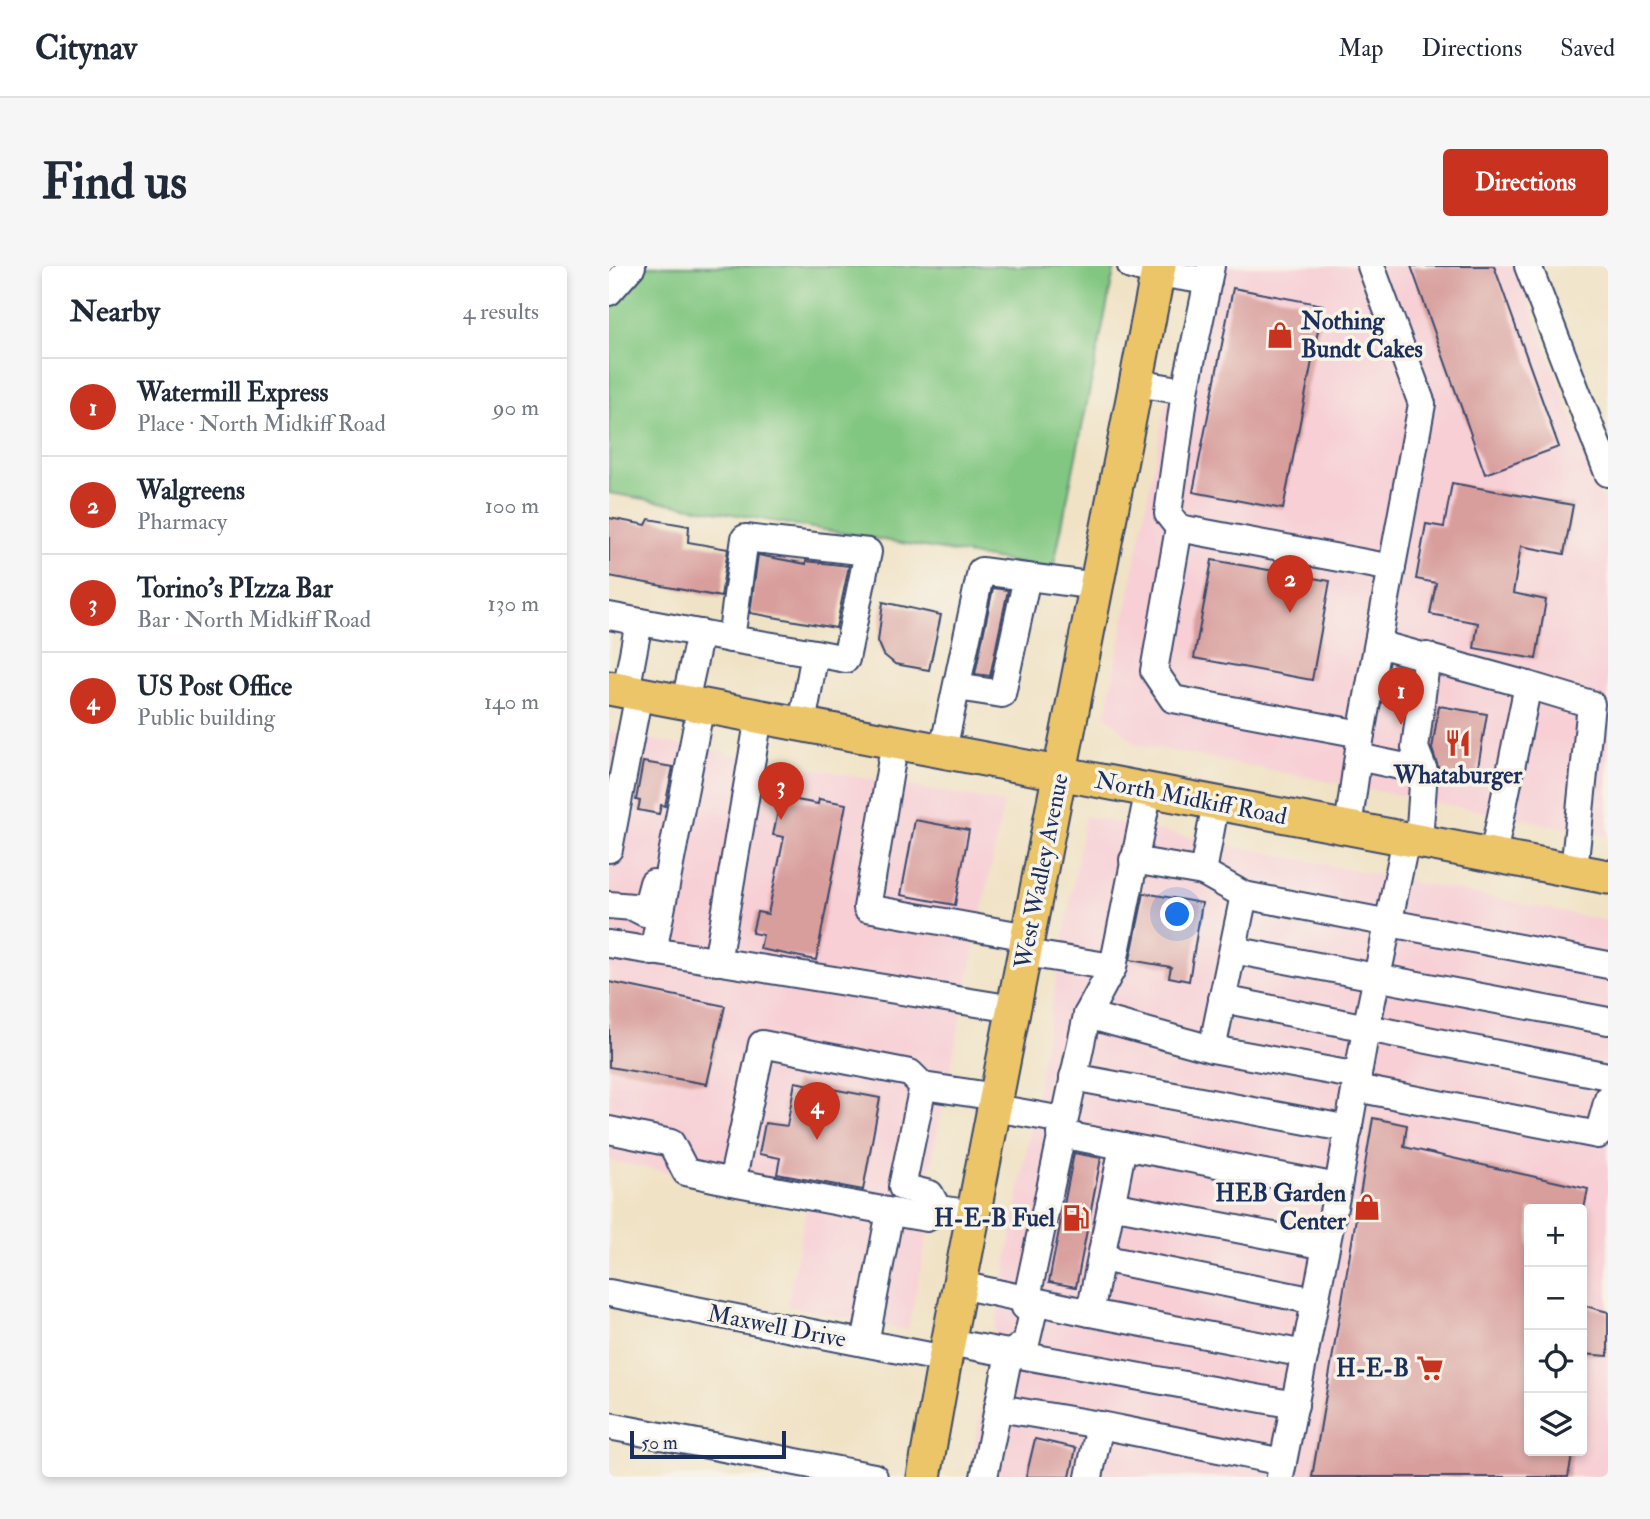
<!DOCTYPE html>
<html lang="en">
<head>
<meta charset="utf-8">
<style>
	body { margin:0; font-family:"IM FELL Double Pica",serif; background:#f6f6f7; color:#1f2937 }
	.controls { position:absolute; right:21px; bottom:21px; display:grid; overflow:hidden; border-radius:7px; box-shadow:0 4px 10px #0003 }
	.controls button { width:63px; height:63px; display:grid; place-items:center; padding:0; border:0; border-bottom:2px solid #e0e1e3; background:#fff; color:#1f2937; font:35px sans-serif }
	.scale { position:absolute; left:21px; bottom:18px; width:156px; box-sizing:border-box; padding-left:7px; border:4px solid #1b2f5e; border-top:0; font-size:19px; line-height:24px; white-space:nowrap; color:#1b2f5e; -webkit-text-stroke:5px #f7f3e8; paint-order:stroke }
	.you { position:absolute; left:569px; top:649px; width:24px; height:24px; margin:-18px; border:5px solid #fff; border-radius:50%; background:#1a73e8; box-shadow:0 0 0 10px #1a73e833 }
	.badge { display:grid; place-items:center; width:46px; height:46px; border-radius:50%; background:#c8321e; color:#fff; font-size:23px; font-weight:700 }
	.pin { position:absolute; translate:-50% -58px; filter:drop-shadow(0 2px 4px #0008) }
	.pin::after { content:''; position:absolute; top:37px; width:24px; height:21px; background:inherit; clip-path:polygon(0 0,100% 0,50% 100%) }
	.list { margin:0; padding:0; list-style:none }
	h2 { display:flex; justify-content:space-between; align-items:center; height:91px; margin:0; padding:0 28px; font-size:30px }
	h2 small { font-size:23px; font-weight:400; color:#747a83 }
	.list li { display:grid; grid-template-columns:46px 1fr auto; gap:21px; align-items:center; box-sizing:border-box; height:98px; padding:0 28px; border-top:2px solid #e0e1e3 }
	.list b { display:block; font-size:26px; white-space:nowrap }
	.list p { margin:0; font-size:23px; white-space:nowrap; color:#747a83 }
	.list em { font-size:23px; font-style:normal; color:#747a83 }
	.icon { flex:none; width:38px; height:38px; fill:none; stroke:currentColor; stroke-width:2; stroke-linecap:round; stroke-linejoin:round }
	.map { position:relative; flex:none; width:999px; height:1211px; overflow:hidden; border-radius:7px }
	header { display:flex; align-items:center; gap:42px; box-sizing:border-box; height:98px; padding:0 35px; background:#fff; border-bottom:2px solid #e0e1e3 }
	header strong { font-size:33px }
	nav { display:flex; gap:38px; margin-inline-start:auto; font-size:24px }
	.intro { display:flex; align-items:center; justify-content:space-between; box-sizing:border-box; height:168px; padding:0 42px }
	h1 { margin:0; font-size:49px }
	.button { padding:18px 32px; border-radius:7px; background:#c8321e; color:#fff; font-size:24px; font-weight:700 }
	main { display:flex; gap:42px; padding:0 42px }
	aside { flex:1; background:#fff; border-radius:7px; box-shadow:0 4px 10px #0003 }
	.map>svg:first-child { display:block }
	.built { fill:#f7cfd5; fill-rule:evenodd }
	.green { fill:#82c781; stroke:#4e7b70; stroke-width:2 }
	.building { fill:#d89e9c }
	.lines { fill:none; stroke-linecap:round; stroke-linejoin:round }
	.minor-casing { stroke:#3b4a6d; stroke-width:30 }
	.major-casing { stroke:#3b4a6d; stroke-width:37 }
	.minor { stroke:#fff; stroke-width:26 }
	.major { stroke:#edc569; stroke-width:33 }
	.labels { text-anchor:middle; stroke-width:7; stroke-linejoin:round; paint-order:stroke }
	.poi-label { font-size:24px; font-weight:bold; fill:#1b2f5e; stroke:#f7f3e8; text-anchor:end }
	.street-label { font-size:24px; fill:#1b2f5e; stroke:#f7f3e8 }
</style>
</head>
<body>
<header>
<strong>Citynav</strong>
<nav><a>Map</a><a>Directions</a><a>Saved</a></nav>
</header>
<div class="intro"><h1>Find us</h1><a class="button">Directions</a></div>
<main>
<aside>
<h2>Nearby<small>4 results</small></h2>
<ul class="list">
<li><span class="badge">1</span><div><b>Watermill Express</b><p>Place · North Midkiff Road</p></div><em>90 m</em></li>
<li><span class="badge">2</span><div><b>Walgreens</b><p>Pharmacy</p></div><em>100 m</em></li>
<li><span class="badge">3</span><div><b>Torino's PIzza Bar</b><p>Bar · North Midkiff Road</p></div><em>130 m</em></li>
<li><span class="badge">4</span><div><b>US Post Office</b><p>Public building</p></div><em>140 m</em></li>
</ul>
</aside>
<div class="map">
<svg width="999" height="1211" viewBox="0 0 999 1211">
	<rect width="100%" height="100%" fill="#f7f3e8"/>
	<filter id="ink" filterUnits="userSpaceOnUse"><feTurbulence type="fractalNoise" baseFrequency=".0143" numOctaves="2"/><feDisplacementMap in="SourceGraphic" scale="14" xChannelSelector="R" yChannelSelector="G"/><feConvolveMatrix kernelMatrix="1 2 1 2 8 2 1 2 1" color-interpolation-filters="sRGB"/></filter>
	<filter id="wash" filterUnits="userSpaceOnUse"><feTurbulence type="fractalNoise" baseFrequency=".00686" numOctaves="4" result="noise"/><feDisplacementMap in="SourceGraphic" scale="28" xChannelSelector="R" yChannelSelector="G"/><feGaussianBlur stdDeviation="1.57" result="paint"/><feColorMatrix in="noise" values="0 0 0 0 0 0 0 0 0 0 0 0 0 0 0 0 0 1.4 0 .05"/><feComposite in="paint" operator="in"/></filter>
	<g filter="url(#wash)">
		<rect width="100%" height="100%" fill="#f0e2c5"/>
		<g class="built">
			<polygon points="583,0 907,0 999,252 999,570 527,478 497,449"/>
			<polygon points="0,466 395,537 311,952 321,956 299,1064 178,1040 200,932 0,895"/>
			<path d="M476 550 999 655V1211H360ZM920 943H973V1185H920Z"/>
		</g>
		<polygon class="green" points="22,0 506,0 444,303 0,227 0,24"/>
		<g id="blocks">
			<g class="building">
				<polygon points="802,0 885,0 950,181 876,208"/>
				<polygon points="624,22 714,39 674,243 584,226"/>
				<polygon points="843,217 964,239 955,288 912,280 904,327 937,334 927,393 865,382 869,357 821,348 827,317 807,313 817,258 835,261"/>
				<polygon points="0,252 37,259 40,253 80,260 79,276 119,283 112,331 0,310"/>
				<polygon points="149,289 197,298 197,295 240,300 227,362 141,347"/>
				<polygon points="603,294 721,315 703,414 585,392"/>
				<polygon points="384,322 399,324 381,410 366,408"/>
				<polygon points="274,336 332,349 320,404 286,398 275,389 269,375"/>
				<polygon points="830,440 878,448 867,513 831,507 823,483"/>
				<polygon points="34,496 64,501 56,540 52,539 50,548 29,544 31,535 27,534"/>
				<polygon points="172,531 209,538 210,533 237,538 207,694 151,683 154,669 143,667 148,646 159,648 175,571 164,569"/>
				<polygon points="306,554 360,564 346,639 292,629"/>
				<polygon points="535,627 593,637 580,715 560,711 562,701 521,694"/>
				<polygon points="0,716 116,740 98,818 0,801"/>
				<polygon points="186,816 271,832 254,924 168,908 171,892 150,888 156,857 178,860"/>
				<polygon points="764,852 798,859 795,881 979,923 975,943 920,943 920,1185 964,1185 959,1211 703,1211"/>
				<polygon points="465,887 492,892 467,1021 440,1016"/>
				<polygon points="973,1039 999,1046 999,1090 973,1088"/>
				<polygon points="426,1173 467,1182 461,1211 417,1211"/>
			</g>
		</g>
	</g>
	<g filter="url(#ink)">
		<use href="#blocks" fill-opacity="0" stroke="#3b4a6d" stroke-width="2"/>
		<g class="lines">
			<defs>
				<g id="minor">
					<polyline points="522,0 548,7 599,15"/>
					<polyline points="919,0 999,207"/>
					<polyline points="0,26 23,0"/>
					<polyline points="527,117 576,125 559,248 570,262 545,405 564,433 752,468 739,562"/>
					<polyline points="576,125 602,0"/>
					<polyline points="570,262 783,302"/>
					<polyline points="0,350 122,373"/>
					<polyline points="769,378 919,419 982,438 965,605"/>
					<polyline points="348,421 393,428 418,311"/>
					<polyline points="17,425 30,356"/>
					<polyline points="76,436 91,367"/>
					<polyline points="193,458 206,387 237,393 259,286 136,272 122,373 206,387"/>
					<polyline points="752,468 813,138 762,0"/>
					<polyline points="286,475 258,642 419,671"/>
					<polyline points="334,484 372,305 488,320"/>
					<polyline points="749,491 815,505"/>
					<polyline points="810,575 815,505 806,482 818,390"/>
					<polyline points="0,583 30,427"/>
					<polyline points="884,589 919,419"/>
					<polyline points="524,594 594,606 607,536"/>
					<polyline points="594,606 635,629 999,699"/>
					<polyline points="0,639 24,641 36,647 44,617"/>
					<polyline points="0,678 405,743"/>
					<polyline points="624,684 999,755"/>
					<polyline points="44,686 92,439"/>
					<polyline points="416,687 504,701"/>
					<polyline points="108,696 150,451"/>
					<polyline points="613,733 999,810"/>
					<polyline points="478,749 504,701 540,523"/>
					<polyline points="603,783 749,810"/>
					<polyline points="464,811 740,863"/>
					<polyline points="314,820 293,921 321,928 329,943 365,948"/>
					<polyline points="747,822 989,869 999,833"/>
					<polyline points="386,842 454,854"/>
					<polyline points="0,864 62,877 77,906 123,916 153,778 301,807 314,820 388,831"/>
					<polyline points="451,868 729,921"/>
					<polyline points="123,916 300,949 318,952 329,943"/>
					<polyline points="502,939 717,980"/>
					<polyline points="492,992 706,1035"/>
					<polyline points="351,1019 481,1047 514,880"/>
					<polyline points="0,1027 336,1093"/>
					<polyline points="481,1047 696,1088"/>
					<polyline points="339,1076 686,1139"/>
					<polyline points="256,1077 281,946"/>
					<polyline points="389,1142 491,1159 480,1211"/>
					<polyline points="491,1159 674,1196"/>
					<polyline points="0,1160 265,1211"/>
					<polyline points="375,1211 400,1088 417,1077 424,1047 416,1041 478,749 603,783 635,629"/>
					<polyline points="671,1211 729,921 757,763 797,573"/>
				</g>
				<g id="major">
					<polyline points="0,422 999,611"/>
					<polyline points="315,1211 336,1093 550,0"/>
				</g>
			</defs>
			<use href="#minor" class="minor-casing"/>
			<use href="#major" class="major-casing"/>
			<use href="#minor" class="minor"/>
			<use href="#major" class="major"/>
		</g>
	</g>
	<defs>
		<symbol id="shop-bare" viewBox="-9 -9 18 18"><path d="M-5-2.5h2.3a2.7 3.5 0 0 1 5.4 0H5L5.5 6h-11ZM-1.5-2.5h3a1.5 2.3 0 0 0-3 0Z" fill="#c8321e" stroke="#f7f3e8" stroke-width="2.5" paint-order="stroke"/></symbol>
		<symbol id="restaurant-bare" viewBox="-9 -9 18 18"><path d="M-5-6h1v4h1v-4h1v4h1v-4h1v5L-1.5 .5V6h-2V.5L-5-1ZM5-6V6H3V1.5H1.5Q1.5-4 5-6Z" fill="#c8321e" stroke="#f7f3e8" stroke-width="2.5" paint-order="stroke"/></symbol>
		<symbol id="fuel-bare" viewBox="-9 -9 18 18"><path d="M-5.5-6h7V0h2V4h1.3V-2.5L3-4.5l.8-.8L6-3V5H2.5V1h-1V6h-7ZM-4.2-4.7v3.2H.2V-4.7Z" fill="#c8321e" stroke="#f7f3e8" stroke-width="2.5" paint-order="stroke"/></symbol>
		<symbol id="supermarket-bare" viewBox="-9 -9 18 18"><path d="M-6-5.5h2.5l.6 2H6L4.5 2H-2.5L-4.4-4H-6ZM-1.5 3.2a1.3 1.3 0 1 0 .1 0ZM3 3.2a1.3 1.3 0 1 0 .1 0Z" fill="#c8321e" stroke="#f7f3e8" stroke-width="2.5" paint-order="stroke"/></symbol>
	</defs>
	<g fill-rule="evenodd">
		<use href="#shop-bare" x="652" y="50" width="38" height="38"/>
		<use href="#restaurant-bare" x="830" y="458" width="38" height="38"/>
		<use href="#shop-bare" x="739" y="922" width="38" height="38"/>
		<use href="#fuel-bare" x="448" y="933" width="38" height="38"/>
		<use href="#supermarket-bare" x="802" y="1083" width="38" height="38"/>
	</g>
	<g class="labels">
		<g class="poi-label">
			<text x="692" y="63" text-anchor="start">Nothing<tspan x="692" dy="28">Bundt Cakes</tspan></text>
			<text x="849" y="517" text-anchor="middle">Whataburger</text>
			<text x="737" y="935">HEB Garden<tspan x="737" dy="28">Center</tspan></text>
			<text x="446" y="960">H-E-B Fuel</text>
			<text x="800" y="1110">H-E-B</text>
		</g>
		<g class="street-label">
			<text transform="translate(582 532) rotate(11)" y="8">North Midkiff Road</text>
			<text transform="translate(432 605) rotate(-79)" y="8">West Wadley Avenue</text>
			<text transform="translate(168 1060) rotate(11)" y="8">Maxwell Drive</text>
		</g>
	</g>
</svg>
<div class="controls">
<button>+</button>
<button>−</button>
<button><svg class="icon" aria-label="locate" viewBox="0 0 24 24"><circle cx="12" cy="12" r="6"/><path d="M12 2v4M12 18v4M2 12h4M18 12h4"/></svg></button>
<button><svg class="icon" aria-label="layers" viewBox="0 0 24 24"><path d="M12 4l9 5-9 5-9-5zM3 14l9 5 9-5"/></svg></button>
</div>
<div class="scale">50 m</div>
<div class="you"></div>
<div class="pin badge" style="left:792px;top:459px">1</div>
<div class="pin badge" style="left:681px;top:347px">2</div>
<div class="pin badge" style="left:172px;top:554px">3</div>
<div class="pin badge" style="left:208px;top:874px">4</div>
</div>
</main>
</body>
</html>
